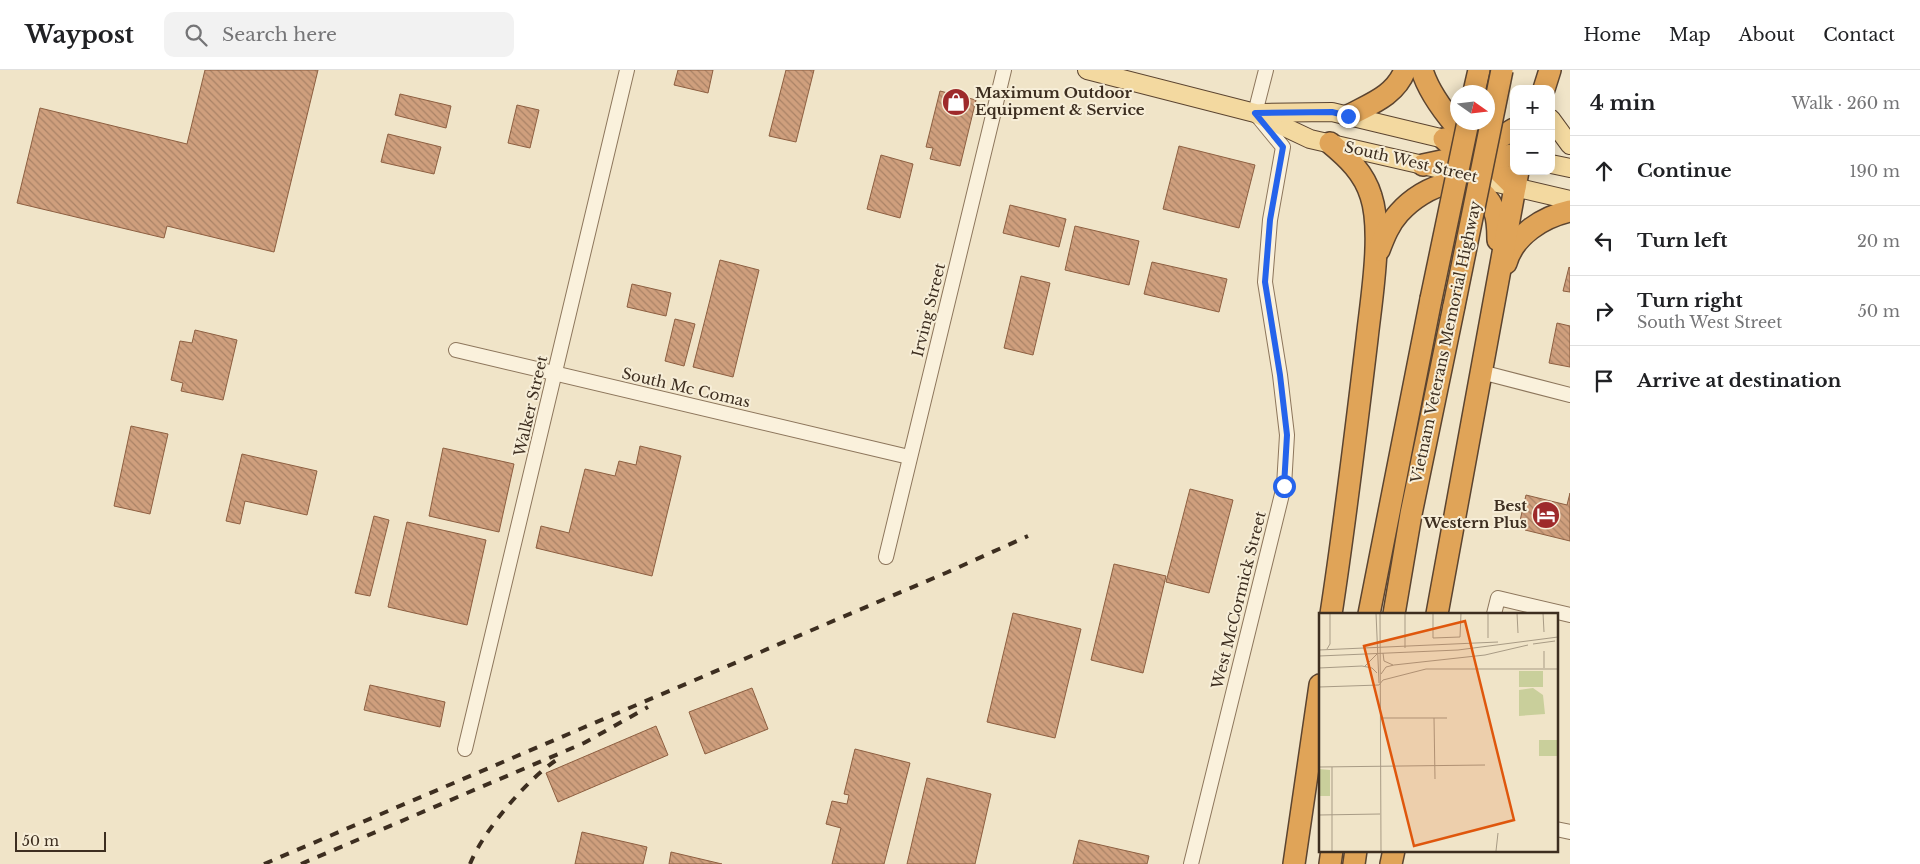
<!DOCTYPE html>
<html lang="en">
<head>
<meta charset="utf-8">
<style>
	body { margin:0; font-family:"Libre Baskerville",serif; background:#f2f2f2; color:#202124 }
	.controls { position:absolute; right:15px; top:15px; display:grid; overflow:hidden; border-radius:10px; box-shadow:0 2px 12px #0003 }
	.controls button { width:45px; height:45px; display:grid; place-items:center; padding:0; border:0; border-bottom:1px solid #e0e0e0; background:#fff; color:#202124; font:25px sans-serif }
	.compass { position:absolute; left:1450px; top:15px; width:45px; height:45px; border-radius:50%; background:#fff; box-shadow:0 2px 12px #0003; rotate:104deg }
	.scale { position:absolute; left:15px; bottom:12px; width:91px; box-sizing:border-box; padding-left:5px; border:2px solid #3d2e20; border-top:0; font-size:14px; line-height:18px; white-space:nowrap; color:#3d2e20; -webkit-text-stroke:4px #f7eed8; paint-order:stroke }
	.stop { position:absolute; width:15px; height:15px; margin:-11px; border:4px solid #2563eb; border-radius:50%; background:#fff }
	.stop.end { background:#2563eb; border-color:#fff; box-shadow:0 1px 5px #0008 }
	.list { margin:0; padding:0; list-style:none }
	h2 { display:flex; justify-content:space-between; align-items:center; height:65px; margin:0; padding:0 20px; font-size:21px }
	h2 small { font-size:16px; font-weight:400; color:#757577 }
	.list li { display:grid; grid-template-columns:32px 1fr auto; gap:15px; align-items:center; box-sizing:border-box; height:70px; padding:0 20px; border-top:1px solid #e0e0e0 }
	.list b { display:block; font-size:19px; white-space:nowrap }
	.list p { margin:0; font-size:16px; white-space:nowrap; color:#757577 }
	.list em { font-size:16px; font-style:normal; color:#757577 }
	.icon { flex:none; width:28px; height:28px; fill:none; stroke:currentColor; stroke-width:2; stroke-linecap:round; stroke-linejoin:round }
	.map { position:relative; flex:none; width:1570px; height:794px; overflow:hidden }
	header { display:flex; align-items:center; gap:30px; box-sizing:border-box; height:70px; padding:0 25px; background:#fff; border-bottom:1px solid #e0e0e0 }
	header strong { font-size:24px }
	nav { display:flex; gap:28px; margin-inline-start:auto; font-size:18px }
	.search { width:350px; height:45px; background:#f2f2f2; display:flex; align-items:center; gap:12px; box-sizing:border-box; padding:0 18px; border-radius:10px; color:#757577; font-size:19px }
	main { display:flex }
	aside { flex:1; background:#fff }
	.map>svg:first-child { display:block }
	.building { fill:url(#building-back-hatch); stroke:#8d5f41 }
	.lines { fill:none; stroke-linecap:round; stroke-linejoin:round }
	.minor-casing { stroke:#8d765c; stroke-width:16 }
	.major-casing { stroke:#5b4430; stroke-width:20 }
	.highway-casing { stroke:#5b4430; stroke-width:24 }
	.minor { stroke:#faf1dc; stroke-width:14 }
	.major { stroke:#f3d9a0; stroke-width:18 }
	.highway { stroke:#e0a458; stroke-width:21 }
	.rail { stroke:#3d2e20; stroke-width:4; stroke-dasharray:9 9; stroke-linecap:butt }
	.highway-bridge-casing { stroke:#5b4430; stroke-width:24; stroke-linecap:butt }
	.highway-bridge { stroke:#e0a458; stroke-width:21 }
	.route { stroke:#2563eb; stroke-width:6 }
	.labels { text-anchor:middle; stroke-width:4; stroke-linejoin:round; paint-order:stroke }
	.poi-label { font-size:15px; font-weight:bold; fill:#3d2e20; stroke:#f7eed8; text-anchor:start }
	.street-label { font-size:15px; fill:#3d2e20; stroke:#f7eed8 }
	.inset-road { fill:none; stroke:#a89b85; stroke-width:1 }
	.view { fill:#df570d; fill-opacity:0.15; stroke:#df570d; stroke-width:2.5 }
	.inset-edge { fill:none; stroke:#3d2e20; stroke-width:2.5 }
</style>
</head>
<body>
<header>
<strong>Waypost</strong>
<div class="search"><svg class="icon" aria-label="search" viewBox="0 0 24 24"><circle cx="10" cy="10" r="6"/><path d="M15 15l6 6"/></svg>Search here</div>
<nav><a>Home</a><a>Map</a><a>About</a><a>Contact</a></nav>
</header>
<main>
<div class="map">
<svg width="1570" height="794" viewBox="0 0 1570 794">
	<defs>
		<pattern id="building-back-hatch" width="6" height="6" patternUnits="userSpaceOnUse" patternTransform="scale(1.25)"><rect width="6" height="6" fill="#cf9f7d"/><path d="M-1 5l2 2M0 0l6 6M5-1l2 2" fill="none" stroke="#a98266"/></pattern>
	</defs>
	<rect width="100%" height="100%" fill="#f0e4c8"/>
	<g class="building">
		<polygon points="205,0 318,0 274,182 167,156 164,168 17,133 40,38 187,74"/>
		<polygon points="678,0 713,0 708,23 674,15"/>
		<polygon points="786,0 814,0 796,72 769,66"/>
		<polygon points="940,21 976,30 960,96 930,89 933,78 926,77"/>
		<polygon points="400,24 451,36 446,58 395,45"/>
		<polygon points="517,35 539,40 530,78 508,73"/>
		<polygon points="388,64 441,77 434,104 381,92"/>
		<polygon points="1179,76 1255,95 1239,158 1163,139"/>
		<polygon points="881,85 913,94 900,148 867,139"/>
		<polygon points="1010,135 1066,149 1059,177 1003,163"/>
		<polygon points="1075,156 1139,171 1129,215 1065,200"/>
		<polygon points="720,190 759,200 733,307 693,297"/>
		<polygon points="1152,192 1227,209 1219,242 1144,224"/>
		<polygon points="1569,197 1570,198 1570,222 1563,221"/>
		<polygon points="1021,206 1050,213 1033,285 1004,278"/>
		<polygon points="632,214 671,223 666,246 627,237"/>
		<polygon points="675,249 695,254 684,296 665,291"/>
		<polygon points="1557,253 1570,256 1570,297 1549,293"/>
		<polygon points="195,260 237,270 223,330 181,321 183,313 171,310 180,271 192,273"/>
		<polygon points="131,356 168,364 150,444 114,436"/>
		<polygon points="640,376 681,386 652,506 536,478 541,456 569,463 585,399 615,406 619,391 636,395"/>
		<polygon points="443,378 514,394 499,462 429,446"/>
		<polygon points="242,384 317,401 307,445 245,431 240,454 226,451"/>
		<polygon points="1190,419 1233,430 1209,523 1166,512"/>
		<polygon points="1570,423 1570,471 1525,460 1526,456 1519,455 1526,425 1567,435"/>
		<polygon points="374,446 389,450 370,526 355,523"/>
		<polygon points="407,452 486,470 467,555 388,537"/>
		<polygon points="1114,494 1166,506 1143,603 1091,590"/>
		<polygon points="1013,543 1081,559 1055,668 987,652"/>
		<polygon points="370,615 445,632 440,657 364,640"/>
		<polygon points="752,618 768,659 705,684 689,642"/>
		<polygon points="656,656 668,685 558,732 546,703"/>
		<polygon points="855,679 910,693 884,794 832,794 841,758 826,754 832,731 847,734 849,725 844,724"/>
		<polygon points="927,708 991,724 975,794 907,794"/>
		<polygon points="582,762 647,777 643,794 575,794"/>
		<polygon points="1079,770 1149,786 1147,794 1073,794"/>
		<polygon points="671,782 722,794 669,794"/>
	</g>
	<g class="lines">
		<defs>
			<g id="minor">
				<polyline points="456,280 909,387"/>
				<polyline points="1481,302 1570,325"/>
				<polyline points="886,487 1004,0"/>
				<polyline points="1494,544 1498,528 1570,545"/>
				<polyline points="465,679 627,0"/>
				<polyline points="1556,759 1570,762"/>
				<polyline points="1191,794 1284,416 1287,365 1280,305 1265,212 1270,150 1283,77 1255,43 1266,0"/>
			</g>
			<g id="major">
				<polyline points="1087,0 1255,43 1310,69 1436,98"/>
				<polyline points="1261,43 1332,42 1457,72"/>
				<polyline points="1551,49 1570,75"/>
				<polyline points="1551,94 1570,98"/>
				<polyline points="1468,106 1570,130"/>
			</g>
			<g id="highway">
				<path d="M1422 0C1434 41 1485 87 1515 117"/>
				<polyline points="1544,19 1550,0"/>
				<polyline points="1474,22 1479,0"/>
				<path d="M1348 46C1370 34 1395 26 1405 0"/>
				<polyline points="1444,69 1472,94"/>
				<path d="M1330 73C1348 88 1364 103 1371 126 1383 162 1371 231 1367 269 1356 361 1345 453 1331 544"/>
				<polyline points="1477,92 1511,85"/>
				<polyline points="1423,95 1470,85 1514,59"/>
				<path d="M1379 180C1384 167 1389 154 1399 143 1424 115 1474 94 1494 140 1498 149 1498 161 1498 170"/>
				<path d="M1506 193C1514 165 1543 147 1570 141"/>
				<polyline points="1369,544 1431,229"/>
				<polyline points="1394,544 1411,444 1454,236"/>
				<polyline points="1437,544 1518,101"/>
				<polyline points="1294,794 1320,615"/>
				<polyline points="1330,794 1332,780"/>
				<polyline points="1354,794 1356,780"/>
				<polyline points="1391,794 1394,780"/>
			</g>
		</defs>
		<use href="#minor" class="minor-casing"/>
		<use href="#major" class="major-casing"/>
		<use href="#highway" class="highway-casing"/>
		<use href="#minor" class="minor"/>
		<use href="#major" class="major"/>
		<use href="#highway" class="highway"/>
		<g class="rail">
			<polyline points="264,794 948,502 1028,466"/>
			<polyline points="301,794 584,673 648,637"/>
			<path d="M470 794C483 761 528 708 558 689"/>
		</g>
		<defs>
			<g id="highway-bridge">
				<polyline points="1431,229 1468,52"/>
				<polyline points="1454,236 1502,0"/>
			</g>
		</defs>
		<use href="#highway-bridge" class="highway-bridge-casing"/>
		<use href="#highway-bridge" class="highway-bridge"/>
	</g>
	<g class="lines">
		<polyline class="route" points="1284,416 1287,365 1280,305 1265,212 1270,150 1283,77 1255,43 1332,42 1348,46"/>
	</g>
	<defs>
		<symbol id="shop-disc" viewBox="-11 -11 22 22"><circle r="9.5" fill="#9e2a2b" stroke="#f7eed8"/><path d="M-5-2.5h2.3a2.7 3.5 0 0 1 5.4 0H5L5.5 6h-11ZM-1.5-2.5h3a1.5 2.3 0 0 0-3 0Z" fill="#fff"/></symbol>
		<symbol id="hotel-disc" viewBox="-11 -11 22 22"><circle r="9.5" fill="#9e2a2b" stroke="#f7eed8"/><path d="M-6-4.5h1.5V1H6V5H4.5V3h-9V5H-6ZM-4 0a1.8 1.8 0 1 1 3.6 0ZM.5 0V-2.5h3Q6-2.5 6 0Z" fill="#fff"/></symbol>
	</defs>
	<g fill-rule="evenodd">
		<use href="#shop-disc" x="940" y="16" width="32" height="32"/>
		<use href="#hotel-disc" x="1530" y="429" width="32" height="32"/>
	</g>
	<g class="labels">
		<g class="poi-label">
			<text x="975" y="28">Maximum Outdoor<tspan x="975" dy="17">Equipment &amp; Service</tspan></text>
			<text x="1527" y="441" text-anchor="end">Best<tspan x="1527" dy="17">Western Plus</tspan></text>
		</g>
		<g class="street-label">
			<text transform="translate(1411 92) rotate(13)" y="5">South West Street</text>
			<text transform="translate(929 240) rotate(-76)" y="5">Irving Street</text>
			<text transform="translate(1446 272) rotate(-78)" y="5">Vietnam Veterans Memorial Highway</text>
			<text transform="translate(686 318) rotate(13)" y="5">South Mc Comas</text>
			<text transform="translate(531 336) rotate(-77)" y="5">Walker Street</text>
			<text transform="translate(1239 530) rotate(-76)" y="5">West McCormick Street</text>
		</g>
	</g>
	<g transform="translate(1319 543)">
		<rect width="239" height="239" fill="#f0e4c8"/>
		<path d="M0 156 11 157V183H0Z" fill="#c9cf9b"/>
		<path d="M200 58H224V74H200ZM214 75 224 82 226 101 200 103V77ZM220 127H239V143H220Z" fill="#c9cf9b"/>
		<path class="inset-road" d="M57 0 60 70M61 0 62 238M86 0V35M114 0V25L141 24 142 0M169 0V25M198 0 199 20M224 0 225 19M214 31 236 28M8 36 11 31V0M0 37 179 29M225 38V55M64 40 65 48 74 52M0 43 139 37 239 24M46 53 59 40M0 55 43 53 53 55 58 60M62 61 67 54 75 52 166 42 209 32M0 74 60 72 64 67 107 56H239M62 105H128M115 105 116 166M0 154 166 152M13 154V238M0 202 61 201M177 238 179 220"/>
		<path class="view" d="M146 8 195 207 95 233 45 33Z"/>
		<rect width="239" height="239" class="inset-edge"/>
	</g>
</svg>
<div class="controls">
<button>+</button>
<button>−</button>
</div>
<svg class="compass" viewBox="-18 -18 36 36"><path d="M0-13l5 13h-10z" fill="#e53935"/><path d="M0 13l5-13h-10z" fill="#757577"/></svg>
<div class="scale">50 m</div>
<div class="stop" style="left:1284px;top:416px"></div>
<div class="stop end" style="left:1348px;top:46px"></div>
</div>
<aside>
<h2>4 min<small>Walk · 260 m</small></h2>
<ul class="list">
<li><svg class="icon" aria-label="ahead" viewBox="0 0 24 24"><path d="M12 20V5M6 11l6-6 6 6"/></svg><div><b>Continue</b></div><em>190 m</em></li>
<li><svg class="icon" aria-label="left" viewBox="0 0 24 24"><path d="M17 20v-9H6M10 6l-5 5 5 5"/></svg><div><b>Turn left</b></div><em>20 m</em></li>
<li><svg class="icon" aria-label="right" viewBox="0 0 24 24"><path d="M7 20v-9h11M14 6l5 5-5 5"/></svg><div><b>Turn right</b><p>South West Street</p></div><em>50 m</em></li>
<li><svg class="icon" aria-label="arrive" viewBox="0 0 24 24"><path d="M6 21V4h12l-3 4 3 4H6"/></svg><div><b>Arrive at destination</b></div></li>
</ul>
</aside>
</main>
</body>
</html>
